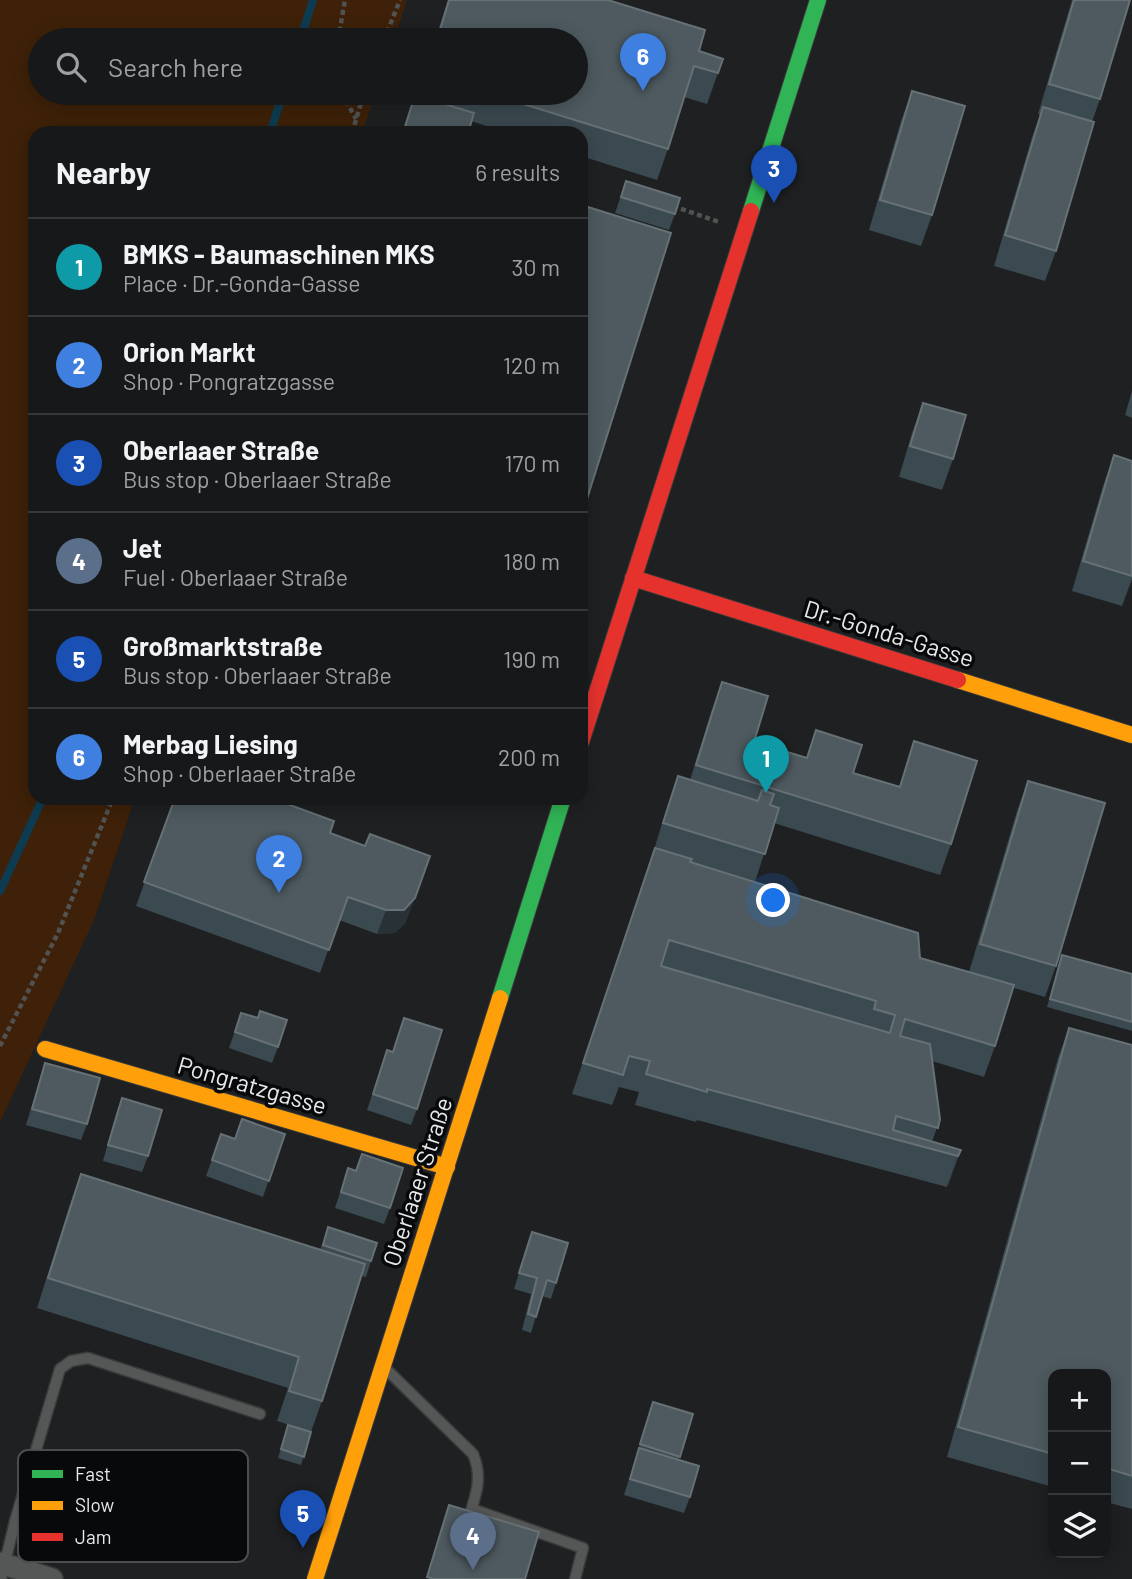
<!DOCTYPE html>
<html lang="en">
<head>
<meta charset="utf-8">
<style>
	body { margin:0; font-family:Barlow,sans-serif; background:#232526; color:#f1f3f6 }
	.controls { position:absolute; right:21px; bottom:21px; display:grid; overflow:hidden; border-radius:14px; box-shadow:0 4px 18px #0003 }
	.controls button { width:63px; height:63px; display:grid; place-items:center; padding:0; border:0; border-bottom:2px solid #353738; background:#161819; color:#f1f3f6; font:35px sans-serif }
	.you { position:absolute; left:774px; top:901px; width:24px; height:24px; margin:-18px; border:5px solid #fff; border-radius:50%; background:#1a73e8; box-shadow:0 0 0 10px #1a73e833 }
	.badge { display:grid; place-items:center; width:46px; height:46px; border-radius:50%; background:#a1a3a4; color:#fff; font-size:23px; font-weight:700 }
	.pin { position:absolute; translate:-50% -58px; filter:drop-shadow(0 2px 4px #0008) }
	.pin::after { content:''; position:absolute; top:37px; width:24px; height:21px; background:inherit; clip-path:polygon(0 0,100% 0,50% 100%) }
	.list { margin:0; padding:0; list-style:none }
	h2 { display:flex; justify-content:space-between; align-items:center; height:91px; margin:0; padding:0 28px; font-size:30px }
	h2 small { font-size:23px; font-weight:400; color:#9ea0a2 }
	.list li { display:grid; grid-template-columns:46px 1fr auto; gap:21px; align-items:center; box-sizing:border-box; height:98px; padding:0 28px; border-top:2px solid #353738 }
	.list b { display:block; font-size:26px; white-space:nowrap }
	.list p { margin:0; font-size:23px; white-space:nowrap; color:#9ea0a2 }
	.list em { font-size:23px; font-style:normal; color:#9ea0a2 }
	.icon { flex:none; width:38px; height:38px; fill:none; stroke:currentColor; stroke-width:2; stroke-linecap:round; stroke-linejoin:round }
	.map { position:relative; flex:none; width:1132px; height:1579px; overflow:hidden }
	.search { position:absolute; background:#161819; box-shadow:0 4px 18px #0003; left:28px; top:28px; width:560px; height:77px; display:flex; align-items:center; gap:18px; box-sizing:border-box; padding:0 24px; border-radius:38px; color:#9ea0a2; font-size:26px }
	.panel { position:absolute; background:#161819; box-shadow:0 4px 18px #0003; left:28px; top:126px; width:560px; height:679px; border-radius:21px }
	.map>svg:first-child { display:block }
	.green { fill:#3e2108 }
	.lines { fill:none; stroke-linecap:round; stroke-linejoin:round }
	.stream { stroke:#0d3c52; stroke-width:8 }
	.lane-casing { stroke:#393a3b; stroke-width:13 }
	.street-casing { stroke:#393a3b; stroke-width:24 }
	.fast-casing { stroke:#393a3b; stroke-width:18 }
	.slow-casing { stroke:#393a3b; stroke-width:18 }
	.jam-casing { stroke:#393a3b; stroke-width:18 }
	.path { stroke:#515252; stroke-width:4.5; stroke-dasharray:5 3.5; stroke-linecap:butt }
	.lane { stroke:#555656; stroke-width:10 }
	.street { stroke:#555656; stroke-width:21 }
	.fast { stroke:#30b455; stroke-width:16 }
	.slow { stroke:#ff9f0a; stroke-width:16 }
	.jam { stroke:#e5322d; stroke-width:16 }
	.wall { fill:#3b4950 }
	.shaded-wall { fill:#283136 }
	.building { fill:#4e5a60; stroke:#667176; stroke-width:2; fill-rule:evenodd }
	.labels { text-anchor:middle; stroke-width:7; stroke-linejoin:round; paint-order:stroke }
	.street-label { font-size:24px; fill:#e8e9eb; stroke:#08090a }
	.key { fill:#08090a; stroke:#4b4c4e; stroke-width:2 }
	.key-label { font-size:19px; fill:#e8e9eb }
</style>
</head>
<body>
<div class="map">
<svg width="1132" height="1579" viewBox="0 0 1132 1579">
	<rect width="100%" height="100%" fill="#1e2021"/>
	<polygon class="green" points="0,0 407,0 394,40 40,40 40,93 376,93 362,133 35,133 35,798 135,798 94,920 0,1122"/>
	<g class="lines">
		<g class="stream">
			<polyline points="300,40 313,0"/>
			<polyline points="270,133 283,93"/>
			<polyline points="0,891 43,798"/>
		</g>
		<defs>
			<g id="lane">
				<path d="M385 1368 473 1454C483 1477 476 1496 468 1520"/>
				<polyline points="472,1509 583,1548 575,1579"/>
				<polyline points="1,1579 15,1521 60,1369 71,1361 88,1358 260,1414"/>
			</g>
			<polyline id="street" points="0,1563 52,1579"/>
			<g id="fast">
				<polyline points="751,211 818,0"/>
				<polyline points="500,998 563,798"/>
			</g>
			<g id="slow">
				<polyline points="958,680 1132,735"/>
				<polyline points="45,1049 447,1167"/>
				<polyline points="315,1579 500,998"/>
			</g>
			<g id="jam">
				<polyline points="633,578 958,680"/>
				<polyline points="581,742 751,211"/>
			</g>
		</defs>
		<use href="#lane" class="lane-casing"/>
		<use href="#street" class="street-casing"/>
		<use href="#fast" class="fast-casing"/>
		<use href="#slow" class="slow-casing"/>
		<use href="#jam" class="jam-casing"/>
		<g class="path">
			<polyline points="338,40 345,0"/>
			<polyline points="384,40 400,0"/>
			<polyline points="342,93 356,119"/>
			<polyline points="352,133 364,93"/>
			<polyline points="673,206 719,222"/>
			<polyline points="0,1046 58,933 113,798"/>
		</g>
		<use href="#lane" class="lane"/>
		<use href="#street" class="street"/>
		<use href="#fast" class="fast"/>
		<use href="#slow" class="slow"/>
		<use href="#jam" class="jam"/>
	</g>
	<g class="wall">
		<polygon points="448,0 608,0 699,51 718,73 707,104 684,97 668,149 657,180 581,156 581,133 508,133 471,121 468,133 402,133 415,95 418,96 419,93 576,93 576,40 435,40"/>
		<polygon points="1072,0 1130,0 1100,99 1092,122 1056,251 1045,281 994,266 1032,137 1040,115 1038,114"/>
		<polygon points="912,91 932,215 921,246 869,230 901,121"/>
		<polygon points="626,181 675,214 669,230 615,213"/>
		<polygon points="1132,391 1132,418 1125,415"/>
		<polygon points="923,403 953,459 942,490 899,477 912,433"/>
		<polygon points="1114,455 1132,461 1132,579 1122,606 1072,591 1103,486"/>
		<polygon points="722,682 754,742 806,758 816,730 853,773 899,787 914,741 951,844 940,875 774,823 755,882 920,958 969,972 1017,811 1028,781 1056,966 1045,997 1014,988 995,1046 984,1077 932,1061 940,1119 932,1142 961,1150 947,1187 697,1120 696,1122 635,1105 639,1092 619,1087 612,1105 572,1094 653,853 667,807 678,776 690,780 711,712"/>
		<polygon points="175,798 330,833 406,922 395,933 377,934 339,920 320,973 136,906"/>
		<polygon points="1062,955 1132,974 1132,1031 1047,1007"/>
		<polygon points="241,1013 278,1047 272,1063 229,1048"/>
		<polygon points="404,1018 417,1109 411,1125 367,1110 387,1050 393,1052"/>
		<polygon points="1069,1028 1132,1045 1132,1509 1106,1502 1106,1374 1053,1374 1053,1487 947,1457 1058,1058"/>
		<polygon points="45,1063 87,1124 81,1140 26,1125 40,1079"/>
		<polygon points="122,1098 148,1156 142,1172 103,1161 116,1114"/>
		<polygon points="221,1134 234,1139 285,1134 263,1197 206,1176"/>
		<polygon points="362,1154 390,1208 384,1224 335,1208 348,1168 356,1170"/>
		<polygon points="81,1174 320,1250 328,1227 371,1261 366,1277 361,1276 322,1401 311,1432 277,1421 288,1388 37,1308 70,1204"/>
		<polygon points="532,1232 556,1283 551,1299 542,1296 531,1333 522,1330 531,1294 514,1289"/>
		<polygon points="653,1402 693,1414 678,1460 690,1497 684,1513 624,1495"/>
		<polygon points="288,1425 311,1432 301,1465 278,1458"/>
	</g>
	<g class="shaded-wall">
		<polygon points="415,898 406,922 395,933 377,934 386,910"/>
		<polygon points="961,1150 950,1181 947,1187 958,1156"/>
	</g>
	<g class="building">
		<polygon points="449,0 608,0 705,30 699,51 723,59 718,73 694,66 668,149 488,93 576,93 576,40 437,40"/>
		<polygon points="1074,0 1130,0 1100,99 1049,84"/>
		<polygon points="912,91 965,106 932,215 880,200"/>
		<polygon points="415,95 474,113 468,133 403,133"/>
		<polygon points="1043,107 1094,122 1056,251 1005,235"/>
		<polygon points="626,181 680,198 675,214 621,197"/>
		<polygon points="588,207 671,233 581,518 581,228"/>
		<polygon points="923,403 966,415 953,459 910,446"/>
		<polygon points="1114,455 1132,461 1132,576 1083,561"/>
		<polygon points="722,682 768,696 754,742 807,758 816,730 862,745 853,773 900,787 914,741 977,761 951,844 696,765"/>
		<polygon points="678,776 758,801 762,790 774,794 770,805 779,808 765,854 663,823"/>
		<polygon points="1028,781 1105,803 1056,966 980,944"/>
		<polygon points="175,798 271,798 334,821 330,833 365,846 370,834 430,856 415,898 404,910 386,910 348,897 329,950 144,882"/>
		<path d="M655 848 692 859 690 862 918 933 920 958 1014 985 995 1046 905 1019 900 1036 930 1044 940 1119 938 1128 896 1116 893 1130 961 1150 958 1156 707 1089V1092L646 1074 650 1061 629 1056 623 1075 583 1063ZM669 940 876 1001 874 1009 895 1015 890 1033 661 966Z"/>
		<polygon points="1062,955 1132,974 1132,1022 1050,999"/>
		<polygon points="260,1011 287,1020 278,1047 235,1032 241,1013 258,1018"/>
		<polygon points="404,1018 442,1030 417,1109 373,1094 387,1050 393,1052"/>
		<polygon points="1069,1028 1132,1045 1132,1476 1106,1468 1106,1374 1053,1374 1053,1454 958,1427"/>
		<polygon points="45,1063 100,1078 87,1124 32,1109"/>
		<polygon points="122,1098 162,1110 148,1156 108,1145"/>
		<polygon points="242,1119 285,1134 269,1181 212,1160 221,1134 235,1139"/>
		<polygon points="362,1154 403,1168 390,1208 341,1192 348,1168 356,1171"/>
		<polygon points="81,1174 365,1264 322,1401 289,1391 299,1357 48,1278"/>
		<polygon points="328,1227 377,1243 371,1261 323,1245"/>
		<polygon points="532,1232 568,1243 556,1283 547,1280 536,1317 528,1314 537,1278 519,1273"/>
		<polygon points="653,1402 693,1414 680,1457 640,1444"/>
		<polygon points="288,1425 311,1432 304,1457 281,1449"/>
		<polygon points="639,1448 699,1466 690,1497 630,1479"/>
		<polygon points="449,1505 539,1532 525,1579 434,1579 427,1577"/>
	</g>
	<g class="labels">
		<g class="street-label">
			<text transform="translate(889 634) rotate(17)" y="8">Dr.-Gonda-Gasse</text>
			<text transform="translate(252 1086) rotate(16)" y="8">Pongratzgasse</text>
			<text transform="translate(418 1182) rotate(-72)" y="8">Oberlaaer Straße</text>
		</g>
	</g>
	<rect x="18" y="1450" width="230" height="112" rx="10" class="key"/>
	<rect x="32" y="1470" width="31" height="8" fill="#30b455"/>
	<rect x="32" y="1501" width="31" height="9" fill="#ff9f0a"/>
	<rect x="32" y="1533" width="31" height="8" fill="#e5322d"/>
	<g class="key-label">
		<text x="75" y="1481">Fast</text>
		<text x="75" y="1512">Slow</text>
		<text x="75" y="1544">Jam</text>
	</g>
</svg>
<div class="controls">
<button>+</button>
<button>−</button>
<button><svg class="icon" aria-label="layers" viewBox="0 0 24 24"><path d="M12 4l9 5-9 5-9-5zM3 14l9 5 9-5"/></svg></button>
</div>
<div class="you"></div>
<div class="pin badge" style="left:766px;top:793px;background:#0f9aa8">1</div>
<div class="pin badge" style="left:279px;top:893px;background:#3f7fe0">2</div>
<div class="pin badge" style="left:774px;top:203px;background:#1a4fb4">3</div>
<div class="pin badge" style="left:473px;top:1570px;background:#5c6f8a">4</div>
<div class="pin badge" style="left:303px;top:1548px;background:#1a4fb4">5</div>
<div class="pin badge" style="left:643px;top:91px;background:#3f7fe0">6</div>
<div class="search"><svg class="icon" aria-label="search" viewBox="0 0 24 24"><circle cx="10" cy="10" r="6"/><path d="M15 15l6 6"/></svg>Search here</div>
<section class="panel">
<h2>Nearby<small>6 results</small></h2>
<ul class="list">
<li><span class="badge" style="background:#0f9aa8">1</span><div><b>BMKS - Baumaschinen MKS</b><p>Place · Dr.-Gonda-Gasse</p></div><em>30 m</em></li>
<li><span class="badge" style="background:#3f7fe0">2</span><div><b>Orion Markt</b><p>Shop · Pongratzgasse</p></div><em>120 m</em></li>
<li><span class="badge" style="background:#1a4fb4">3</span><div><b>Oberlaaer Straße</b><p>Bus stop · Oberlaaer Straße</p></div><em>170 m</em></li>
<li><span class="badge" style="background:#5c6f8a">4</span><div><b>Jet</b><p>Fuel · Oberlaaer Straße</p></div><em>180 m</em></li>
<li><span class="badge" style="background:#1a4fb4">5</span><div><b>Großmarktstraße</b><p>Bus stop · Oberlaaer Straße</p></div><em>190 m</em></li>
<li><span class="badge" style="background:#3f7fe0">6</span><div><b>Merbag Liesing</b><p>Shop · Oberlaaer Straße</p></div><em>200 m</em></li>
</ul>
</section>
</div>
</body>
</html>
